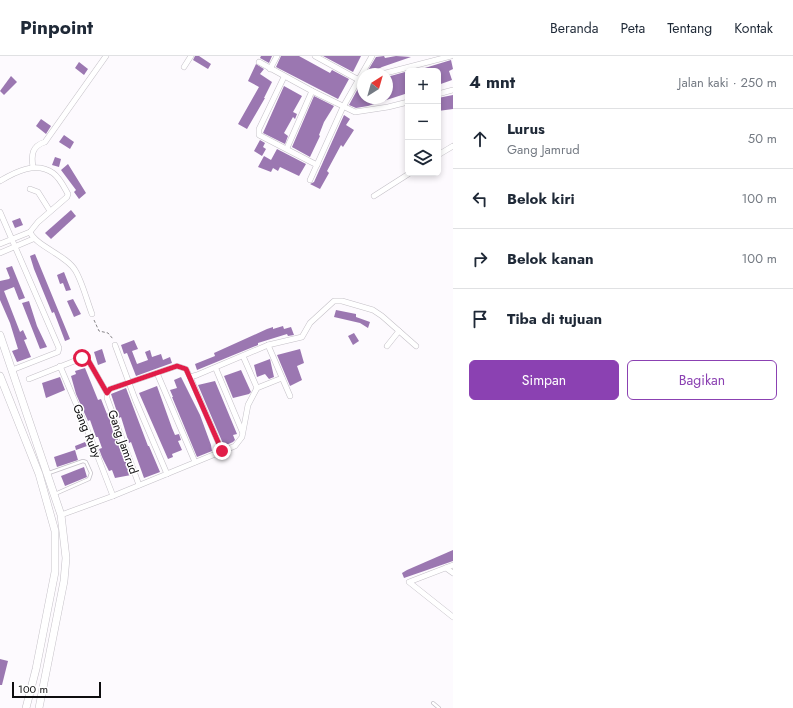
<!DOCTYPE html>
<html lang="id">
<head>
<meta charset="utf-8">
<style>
	body { margin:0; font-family:Jost,sans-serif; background:#f2f2f3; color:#1f2937 }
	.controls { position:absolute; right:12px; top:12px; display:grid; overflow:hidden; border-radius:6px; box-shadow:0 2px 6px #0003 }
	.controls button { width:36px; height:36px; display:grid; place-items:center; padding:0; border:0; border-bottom:1px solid #e0e1e3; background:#fff; color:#1f2937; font:20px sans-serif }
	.compass { position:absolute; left:357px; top:12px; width:36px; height:36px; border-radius:50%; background:#fff; box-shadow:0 2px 6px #0003; rotate:37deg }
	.scale { position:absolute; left:12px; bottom:10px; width:89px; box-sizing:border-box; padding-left:4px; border:2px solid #0e0d0f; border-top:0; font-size:11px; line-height:14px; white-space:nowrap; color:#0e0d0f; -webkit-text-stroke:3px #fff; paint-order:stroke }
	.stop { position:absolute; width:12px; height:12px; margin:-9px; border:3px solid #e11d48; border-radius:50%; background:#fff }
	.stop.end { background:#e11d48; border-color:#fff; box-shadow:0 1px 4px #0008 }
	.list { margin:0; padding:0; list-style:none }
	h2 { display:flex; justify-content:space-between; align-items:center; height:52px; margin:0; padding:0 16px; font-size:17px }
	h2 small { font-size:13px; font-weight:400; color:#747a83 }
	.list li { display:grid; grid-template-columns:26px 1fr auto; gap:12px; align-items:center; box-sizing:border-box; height:60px; padding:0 16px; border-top:1px solid #e0e1e3 }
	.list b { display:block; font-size:15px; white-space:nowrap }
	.list p { margin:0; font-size:13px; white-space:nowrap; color:#747a83 }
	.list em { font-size:13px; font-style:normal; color:#747a83 }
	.actions { display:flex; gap:8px; padding:12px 16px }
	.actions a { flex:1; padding:9px 0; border:1px solid #8b41b2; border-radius:6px; text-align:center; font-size:14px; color:#8b41b2 }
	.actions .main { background:#8b41b2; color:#fff }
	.icon { flex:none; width:22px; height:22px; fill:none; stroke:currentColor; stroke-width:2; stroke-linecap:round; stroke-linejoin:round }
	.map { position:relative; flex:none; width:453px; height:652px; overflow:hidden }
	header { display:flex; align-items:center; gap:24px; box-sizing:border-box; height:56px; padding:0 20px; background:#fff; border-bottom:1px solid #e0e1e3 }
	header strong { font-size:19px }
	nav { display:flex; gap:22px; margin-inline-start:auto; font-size:14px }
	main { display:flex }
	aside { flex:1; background:#fff }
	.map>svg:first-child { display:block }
	.building { fill:#9b77b1 }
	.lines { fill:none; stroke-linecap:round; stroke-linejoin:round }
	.lane-casing { stroke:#c4c0c7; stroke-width:4 }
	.street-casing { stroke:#c4c0c7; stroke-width:6 }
	.secondary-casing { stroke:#c4c0c7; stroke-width:8 }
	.path { stroke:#878588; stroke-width:1; stroke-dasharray:3 2; stroke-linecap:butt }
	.lane { stroke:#fff; stroke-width:2.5 }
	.street { stroke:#fff; stroke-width:5 }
	.secondary { stroke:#fff; stroke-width:7 }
	.route { stroke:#e11d48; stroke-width:5 }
	.labels { text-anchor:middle; stroke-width:3; stroke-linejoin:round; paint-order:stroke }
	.street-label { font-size:12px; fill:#0e0d0f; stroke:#fff }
</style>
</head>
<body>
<header>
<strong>Pinpoint</strong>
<nav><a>Beranda</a><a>Peta</a><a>Tentang</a><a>Kontak</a></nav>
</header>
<main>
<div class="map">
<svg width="453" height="652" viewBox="0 0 453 652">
	<rect width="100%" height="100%" fill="#fdfafe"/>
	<g class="building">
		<polygon points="195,0 199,0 211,8 208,13 193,4"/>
		<polygon points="261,0 272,0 269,7 260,2"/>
		<polygon points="281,0 299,0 330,17 332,14 349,23 338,43 276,11"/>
		<polygon points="323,0 361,0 353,16"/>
		<polygon points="384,0 385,2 396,0 411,1 382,11 368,18 367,16 376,1"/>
		<polygon points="451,4 453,13 449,15 452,24 438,29 438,15 415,15"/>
		<polygon points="79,6 88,13 84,19 75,12"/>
		<polygon points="256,8 264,13 260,18 272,26 264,42 265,42 247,73 238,68 259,31 248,25"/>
		<polygon points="405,16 408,26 408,37 368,50 356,52 349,49 361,27 363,42 387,42 387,21"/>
		<polygon points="11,20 17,26 4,39 0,35"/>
		<polygon points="284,30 302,40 293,56 297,58 295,63 293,61 284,77 288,80 285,88 263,77"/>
		<polygon points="453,39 453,53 438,55 438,42"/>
		<polygon points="314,40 334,50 324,66 319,79 320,80 310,101 292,91"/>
		<polygon points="344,59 350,63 346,69 354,74 343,91 341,89 327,115 329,117 320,133 310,128 314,126"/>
		<polygon points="41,63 51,70 46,78 36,70"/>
		<polygon points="64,79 74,86 70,93 59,86"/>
		<polygon points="260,84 265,87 263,91 266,93 262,100 254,95"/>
		<polygon points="277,93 306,108 299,120 280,111 278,115 273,112 271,116 258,111 264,100 271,104"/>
		<polygon points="55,101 61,103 59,111 52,109"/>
		<polygon points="68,108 86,137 79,143 74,136 76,134 61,114"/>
		<polygon points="71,154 76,160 51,183 45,177"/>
		<polygon points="20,162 23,169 15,172 12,165"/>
		<polygon points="35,198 70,283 65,285 54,256 52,257 34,213 30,200"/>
		<polygon points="12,210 25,242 19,244 14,231 4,235 20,276 23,274 27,283 24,284 31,301 17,306 12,295 18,293 10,267 0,244 0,225 9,223 10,222 6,212"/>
		<polygon points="64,216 71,234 66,235 63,227 60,228 57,219"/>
		<polygon points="73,243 81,258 74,261 67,245"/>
		<polygon points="29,245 37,270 47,291 40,293 22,247"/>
		<polygon points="336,254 356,258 356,261 370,266 368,272 360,267 334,261"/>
		<polygon points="283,270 284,273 291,271 294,279 288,280 287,278 258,287 258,289 197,314 195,308 215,300 214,297 267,273 273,271 273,273"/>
		<polygon points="354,277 359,285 353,289 348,280"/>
		<polygon points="134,284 138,293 132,295 137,308 148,304 145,296 150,294 152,301 161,298 163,304 170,301 172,307 136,320 127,297 124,298 121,289"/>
		<polygon points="102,293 106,306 98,309 94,296"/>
		<polygon points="300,293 304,307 297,310 302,324 290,330 277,299"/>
		<polygon points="270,303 274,321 269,323 265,318 257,321 254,309"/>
		<polygon points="85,312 98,344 101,343 107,358 108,357 113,376 115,376 131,419 115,422 112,414 109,415 102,401 99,393 102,392 98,381 96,381 90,364 88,365 76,338 71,320 76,318 75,315"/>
		<polygon points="241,314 251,336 249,338 233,342 224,320"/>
		<polygon points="60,321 65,334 46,342 42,327"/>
		<polygon points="181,321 200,359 211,389 212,395 197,401 172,341 173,341 170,334 177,332 174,324"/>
		<polygon points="215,325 237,378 233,379 235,384 233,386 224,390 198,329"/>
		<polygon points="157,330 172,372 175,379 179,378 181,384 178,385 182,394 172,398 173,401 168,403 139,337"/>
		<polygon points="126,332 148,390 149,390 160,416 144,422 131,386 129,387 121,361 119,362 111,338"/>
		<polygon points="85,386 87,390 76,394 75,390"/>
		<polygon points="75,394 78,404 57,411 54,401"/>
		<polygon points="84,411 87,421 65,430 61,420"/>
		<polygon points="453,494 453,505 404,522 402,517 407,514"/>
		<polygon points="0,603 8,605 2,629 0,629"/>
	</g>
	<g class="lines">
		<defs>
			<g id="lane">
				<polyline points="49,417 83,405 86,406 91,417 89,423 55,438"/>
				<polyline points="433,647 439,652"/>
			</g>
			<g id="street">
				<polyline points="315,0 357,23 363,22"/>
				<polyline points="259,6 312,35 355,56 388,51 408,46"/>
				<polyline points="184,11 191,0"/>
				<polyline points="270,13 277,0"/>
				<polyline points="382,18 451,0"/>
				<polyline points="284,21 259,73 259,79 317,109"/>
				<polyline points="438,38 453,34"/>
				<polyline points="287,92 312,35"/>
				<polyline points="438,99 453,90"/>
				<path d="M33 111C31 99 32 90 45 86L106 0"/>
				<polyline points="310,124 343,51 372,0"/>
				<path d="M0 125C15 116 36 105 53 117 60 122 64 131 68 138L67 141 38 166 30 176 0 188"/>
				<polyline points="30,133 38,136 50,155"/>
				<polyline points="374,140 410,117"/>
				<polyline points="0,156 59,292 58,296 12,314"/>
				<path d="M30 176C36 190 66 199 75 214 82 225 87 245 92 258"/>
				<polyline points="0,197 33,183"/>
				<polyline points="115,289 135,343 167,418"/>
				<polyline points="268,289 290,340"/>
				<polyline points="387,290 399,275"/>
				<polyline points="60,310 91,383 113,440"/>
				<polyline points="216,313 242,375"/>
				<polyline points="157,317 195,406"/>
				<polyline points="190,321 222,395"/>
				<polyline points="29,323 82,302 88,304 107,337 107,342 139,429"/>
				<polyline points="257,332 282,322"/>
				<polyline points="107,337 110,333 177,310 186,313 190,321 197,319 268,289 302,281 310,267 334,245 342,245 373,254 382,260 416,290"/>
				<polyline points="61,459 113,440 235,390 242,381 248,349 257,332 243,300"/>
				<polyline points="453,509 409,526 453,561"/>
				<polyline points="446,512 453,517"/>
			</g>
			<g id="secondary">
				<polyline points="0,279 61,459 66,502 64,525 39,652"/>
				<polyline points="0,320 39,418 55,475 55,516 36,613 26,652"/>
			</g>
		</defs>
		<use href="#lane" class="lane-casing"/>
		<use href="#street" class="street-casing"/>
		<use href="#secondary" class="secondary-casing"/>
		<polyline class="path" points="94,264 99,275 108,277 113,283"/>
		<use href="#lane" class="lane"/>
		<use href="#street" class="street"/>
		<use href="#secondary" class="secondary"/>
	</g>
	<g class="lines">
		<polyline class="route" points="82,302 88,304 107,337 110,333 177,310 186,313 222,395"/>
	</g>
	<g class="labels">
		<g class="street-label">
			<text transform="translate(87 375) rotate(68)" y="4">Gang Ruby</text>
			<text transform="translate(123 386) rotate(70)" y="4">Gang Jamrud</text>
		</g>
	</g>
</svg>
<div class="controls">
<button>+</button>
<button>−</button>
<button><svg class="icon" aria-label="layers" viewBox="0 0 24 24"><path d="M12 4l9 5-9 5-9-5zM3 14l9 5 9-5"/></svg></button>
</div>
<svg class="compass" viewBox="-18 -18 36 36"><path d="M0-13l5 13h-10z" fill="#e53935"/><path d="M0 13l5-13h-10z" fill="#747a83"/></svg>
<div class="scale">100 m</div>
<div class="stop" style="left:82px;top:302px"></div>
<div class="stop end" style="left:222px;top:395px"></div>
</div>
<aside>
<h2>4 mnt<small>Jalan kaki · 250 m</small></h2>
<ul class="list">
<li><svg class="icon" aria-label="ahead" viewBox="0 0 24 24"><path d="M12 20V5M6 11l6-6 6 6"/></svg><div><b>Lurus</b><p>Gang Jamrud</p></div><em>50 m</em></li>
<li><svg class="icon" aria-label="left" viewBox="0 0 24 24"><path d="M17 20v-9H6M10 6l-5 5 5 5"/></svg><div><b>Belok kiri</b></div><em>100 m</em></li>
<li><svg class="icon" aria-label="right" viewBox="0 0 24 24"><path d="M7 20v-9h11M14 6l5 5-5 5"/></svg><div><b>Belok kanan</b></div><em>100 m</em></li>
<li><svg class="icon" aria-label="arrive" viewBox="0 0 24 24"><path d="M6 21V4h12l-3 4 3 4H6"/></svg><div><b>Tiba di tujuan</b></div></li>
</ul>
<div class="actions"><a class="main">Simpan</a><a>Bagikan</a></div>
</aside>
</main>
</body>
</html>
